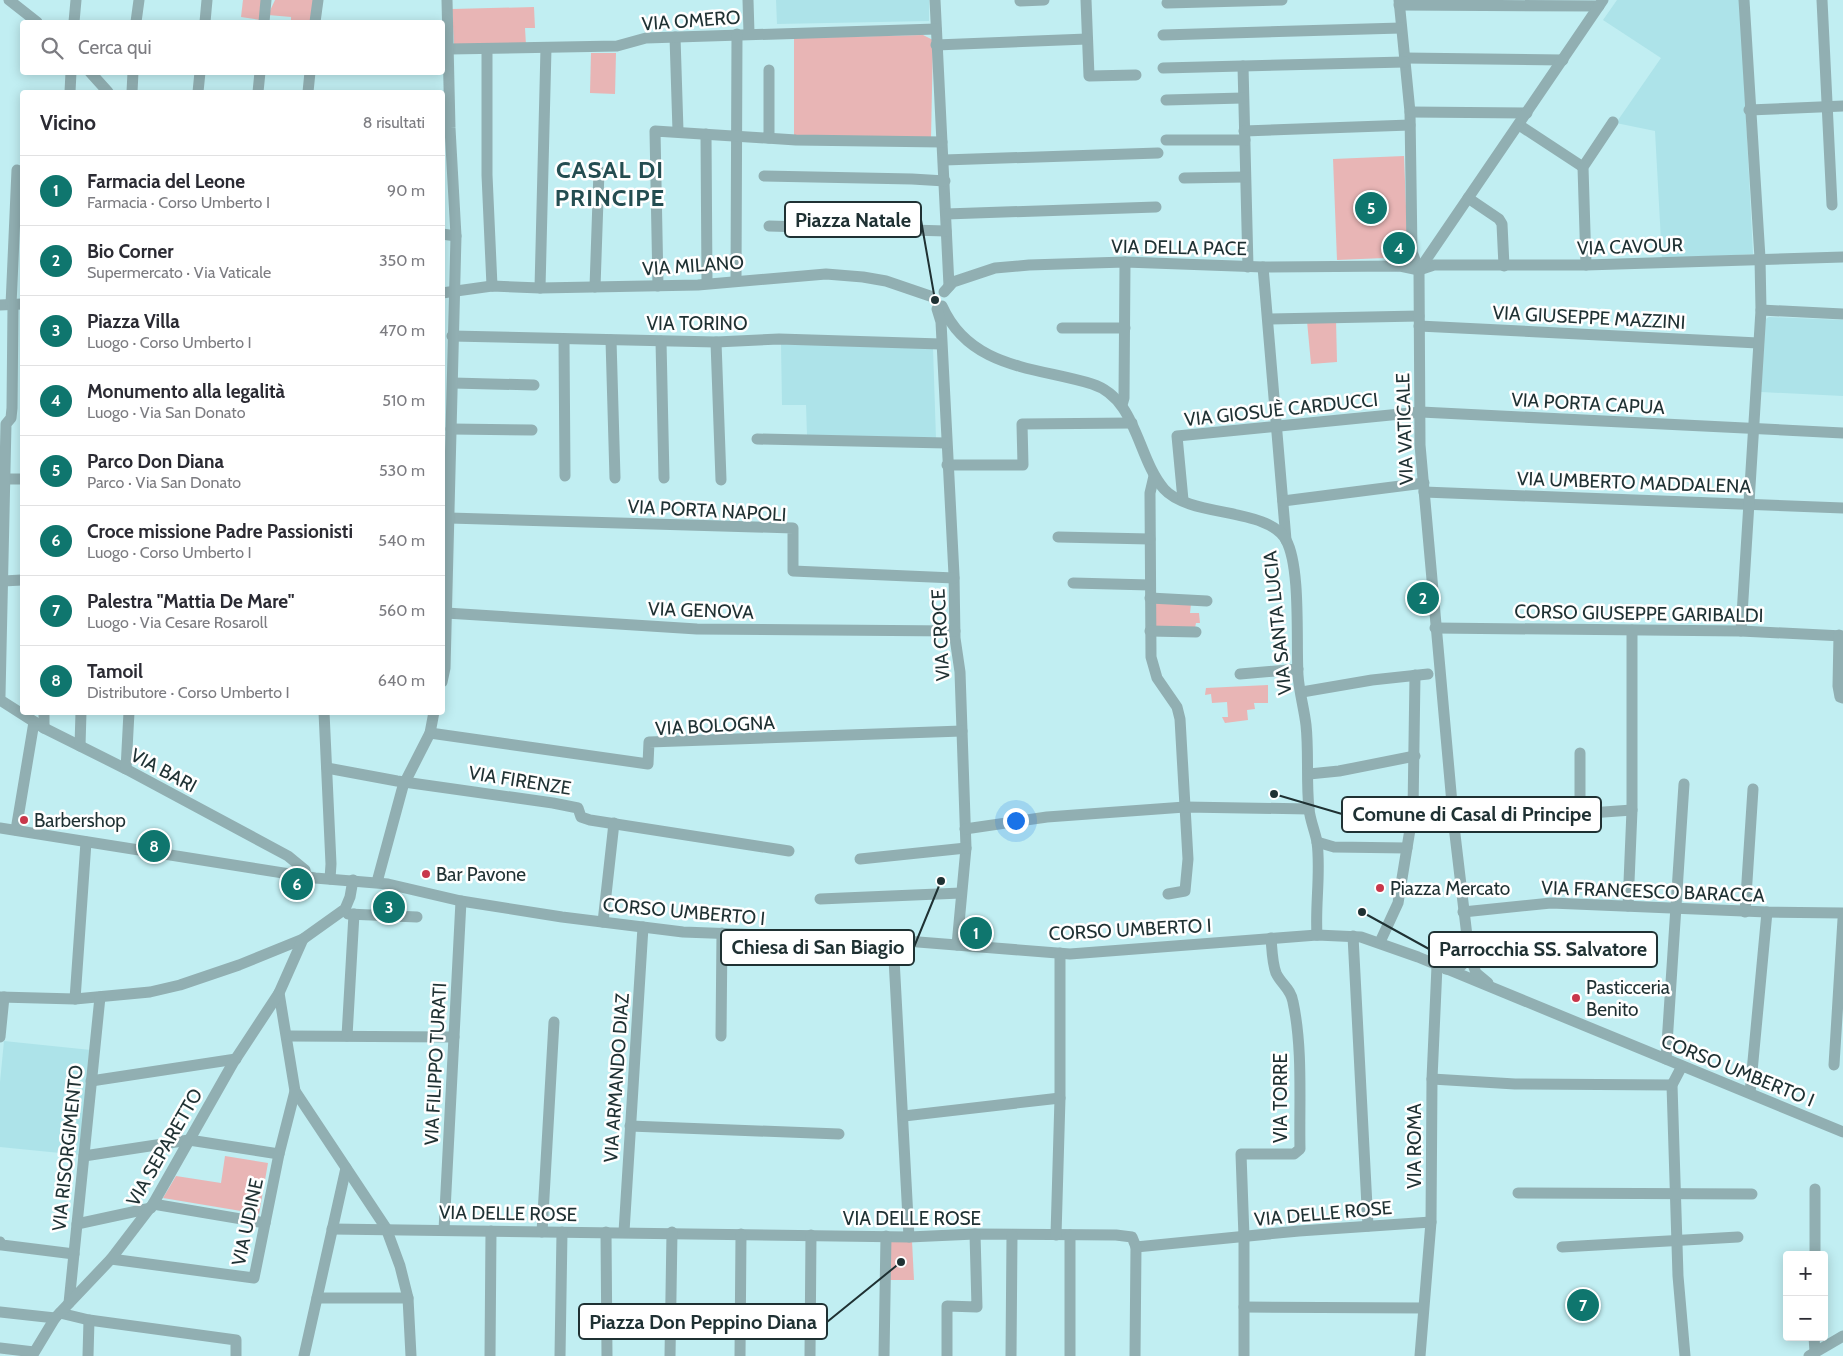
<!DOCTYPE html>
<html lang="it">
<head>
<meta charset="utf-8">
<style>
	body { margin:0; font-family:Cabin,sans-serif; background:#f7f7f7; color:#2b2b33 }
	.controls { position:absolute; right:15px; bottom:15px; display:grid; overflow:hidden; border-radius:5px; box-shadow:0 2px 12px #0003 }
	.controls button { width:45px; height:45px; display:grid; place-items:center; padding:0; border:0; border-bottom:1px solid #e1e1e2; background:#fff; color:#2b2b33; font:25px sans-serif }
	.you { position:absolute; left:1015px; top:820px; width:18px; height:18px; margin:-12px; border:4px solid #fff; border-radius:50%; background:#1a73e8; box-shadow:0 0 0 8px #1a73e833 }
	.badge { display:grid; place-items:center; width:32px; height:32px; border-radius:50%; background:#0f766e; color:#fff; font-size:16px; font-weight:700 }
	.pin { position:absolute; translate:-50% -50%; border:2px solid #fff; box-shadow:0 1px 5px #0006 }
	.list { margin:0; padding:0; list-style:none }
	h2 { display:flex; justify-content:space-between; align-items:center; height:65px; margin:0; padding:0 20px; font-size:21px }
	h2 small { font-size:16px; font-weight:400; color:#7c7c81 }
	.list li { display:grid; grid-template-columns:32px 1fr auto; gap:15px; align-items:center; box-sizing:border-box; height:70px; padding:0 20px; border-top:1px solid #e1e1e2 }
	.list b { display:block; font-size:19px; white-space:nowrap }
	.list p { margin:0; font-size:16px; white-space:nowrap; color:#7c7c81 }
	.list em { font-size:16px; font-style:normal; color:#7c7c81 }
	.icon { flex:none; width:28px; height:28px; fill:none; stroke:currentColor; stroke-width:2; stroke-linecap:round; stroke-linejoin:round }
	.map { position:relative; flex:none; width:1843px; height:1356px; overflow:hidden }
	.search { position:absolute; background:#fff; box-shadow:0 2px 12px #0003; left:20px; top:20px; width:425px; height:55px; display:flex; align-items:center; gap:12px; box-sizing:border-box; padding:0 18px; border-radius:5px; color:#7c7c81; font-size:19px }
	.panel { position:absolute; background:#fff; box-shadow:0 2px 12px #0003; left:20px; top:90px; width:425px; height:625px; border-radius:5px }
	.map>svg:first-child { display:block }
	.built { fill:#ade3e9 }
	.green { fill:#e8b5b5 }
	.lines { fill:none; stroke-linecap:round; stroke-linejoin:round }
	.minor { stroke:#91afb2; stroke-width:11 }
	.poi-dot { fill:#c8374b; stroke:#fff; stroke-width:2 }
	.labels { text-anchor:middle; stroke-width:5; stroke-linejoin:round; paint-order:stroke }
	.street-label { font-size:19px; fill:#1f3133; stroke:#fff }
	.poi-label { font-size:19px; fill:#1f3133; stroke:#fff; text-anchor:start }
	.district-label { font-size:24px; font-weight:bold; letter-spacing:1px; fill:#244d51; stroke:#fff }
	.leader { fill:none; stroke:#1f3133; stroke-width:2 }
	.callout-dot { fill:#1f3133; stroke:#fff; stroke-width:2 }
	.callout { fill:#fff; stroke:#1f3133; stroke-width:2 }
	.callout-label { font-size:20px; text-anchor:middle; font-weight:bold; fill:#1f3133 }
</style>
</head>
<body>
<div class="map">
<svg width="1843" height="1356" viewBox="0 0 1843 1356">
	<rect width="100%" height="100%" fill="#c1eef2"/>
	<g class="built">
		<polygon points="776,0 929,0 929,21 777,24"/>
		<polygon points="1617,0 1740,0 1753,254 1662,259 1655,131 1616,123 1661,58 1603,20"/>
		<polygon points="1769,317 1843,320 1843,396 1761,392 1764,320"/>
		<polygon points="781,344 933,348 936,439 807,435 806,405 782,405"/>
		<polygon points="4,1041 91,1050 80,1155 0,1147 0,1082"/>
	</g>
	<g class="green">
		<polygon points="243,0 262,0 260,20 241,17"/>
		<polygon points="275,0 314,0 312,22 291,22 291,17 268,15"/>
		<polygon points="534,7 535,28 525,28 526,45 454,44 452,9"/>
		<polygon points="923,35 933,40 931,138 794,136 794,38"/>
		<polygon points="591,53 616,53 615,94 590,93"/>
		<polygon points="1404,156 1408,257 1337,260 1333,159"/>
		<polygon points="1336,320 1337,362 1311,364 1307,321"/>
		<polygon points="1155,602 1191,604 1190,613 1199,613 1200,623 1196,623 1195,628 1156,628"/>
		<polygon points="1268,685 1268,703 1254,703 1255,709 1247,710 1248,720 1225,723 1222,717 1228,717 1227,702 1212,703 1211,694 1205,695 1206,688"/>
		<polygon points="225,1156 268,1163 259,1214 163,1198 176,1176 221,1183"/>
		<polygon points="891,1241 912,1241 914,1280 889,1280"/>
	</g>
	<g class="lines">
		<g class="minor">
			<polyline points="9,0 37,22"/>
			<polyline points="748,0 749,33"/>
			<polyline points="935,0 949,286"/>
			<polyline points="1086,0 1089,76 1136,75"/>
			<polyline points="1399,0 1410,112 1412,252 1419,270"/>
			<polyline points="1822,0 1832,205"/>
			<polyline points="1020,1 1044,0"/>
			<polyline points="1167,3 1282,0"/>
			<polyline points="1399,5 1599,6"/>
			<polyline points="74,22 76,0"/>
			<polyline points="136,22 139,0"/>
			<polyline points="205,22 207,0"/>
			<polyline points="264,22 266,0"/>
			<polyline points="315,22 318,0"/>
			<polyline points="1163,35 1401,28"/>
			<polyline points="675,37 678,131"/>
			<polyline points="936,45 1087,39"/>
			<polyline points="449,49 617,46 646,38 936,29"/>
			<polyline points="487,49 487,175 492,286"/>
			<polyline points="1405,58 1563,60"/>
			<polyline points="1243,66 1248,267"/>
			<polyline points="1163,68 1405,62"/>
			<polyline points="769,70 769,138"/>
			<polyline points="90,72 108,92"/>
			<polyline points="70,92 71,72"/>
			<polyline points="132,92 133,72"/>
			<polyline points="198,92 200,72"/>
			<polyline points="258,92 260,72"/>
			<polyline points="308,92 310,72"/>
			<polyline points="1166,100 1243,98"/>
			<polyline points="1749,110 1843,106"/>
			<polyline points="1410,112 1527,113"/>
			<polyline points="1519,125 1583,167"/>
			<polyline points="1244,131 1410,125"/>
			<polyline points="706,134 707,283"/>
			<polyline points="1166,140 1245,140"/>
			<polyline points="944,160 1158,153"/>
			<polyline points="764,176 912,179 945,181"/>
			<polyline points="1184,178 1245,177"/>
			<polyline points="1468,198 1499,219 1502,224 1504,266"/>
			<polyline points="946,214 1156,207"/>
			<polyline points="769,226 946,231"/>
			<polyline points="442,234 456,236"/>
			<polyline points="1586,265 1583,167 1613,122"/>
			<polyline points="1263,267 1286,540"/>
			<polyline points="736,281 737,34"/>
			<polyline points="658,286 655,131 796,140 942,142"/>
			<polyline points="595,287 599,171"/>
			<polyline points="540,288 546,48"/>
			<polyline points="944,292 953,282 995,268 1029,265 1125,262 1263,267 1400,266 1419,270 1434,265 1586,265 1843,257"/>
			<polyline points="442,293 492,286 540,288 698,285 826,274 863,277 886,281 930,296"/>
			<polyline points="0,305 22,304"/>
			<polyline points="11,305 17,170"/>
			<path d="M942 306C970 369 1036 367 1092 384 1137 398 1137 458 1164 489 1190 518 1268 507 1286 540 1301 567 1296 642 1298 675 1299 691 1304 708 1306 725 1309 753 1306 781 1309 809 1310 820 1315 831 1317 842 1321 872 1315 904 1317 935"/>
			<polyline points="937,309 941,322 954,575 955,638 960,672 966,848 957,945"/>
			<polyline points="1761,310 1843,314"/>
			<polyline points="1268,319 1419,316"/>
			<polyline points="1419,326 1758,343"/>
			<polyline points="1062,328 1125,328"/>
			<polyline points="452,336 716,342 779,339 941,344"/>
			<polyline points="564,339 565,476"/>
			<polyline points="611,340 615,478"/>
			<polyline points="661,341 664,478"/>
			<polyline points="716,342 721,480"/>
			<polyline points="453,383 534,385"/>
			<polyline points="1122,405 1124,398 1125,262"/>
			<polyline points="451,429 532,430"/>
			<polyline points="757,439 946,443"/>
			<polyline points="947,465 1023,465 1022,424 1132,423"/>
			<polyline points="1154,476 1150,493 1151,657 1157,678 1177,707 1180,719 1188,859 1185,891 1168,894"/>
			<polyline points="6,479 22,479"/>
			<polyline points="1424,492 1843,508"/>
			<polyline points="1183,500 1177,436 1421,412 1843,433"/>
			<polyline points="1283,501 1424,483"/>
			<polyline points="449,518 793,528 793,571 954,578"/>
			<polyline points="1058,537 1150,539"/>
			<polyline points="3,581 22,580"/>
			<polyline points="1073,583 1150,585"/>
			<polyline points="1150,598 1207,601"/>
			<polyline points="446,613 697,629 955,631"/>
			<polyline points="1435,628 1741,631 1843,636"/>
			<polyline points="1150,631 1196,632"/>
			<polyline points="1741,631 1761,310 1760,258 1744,0"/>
			<polyline points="1839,635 1838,686 1840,697 1843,698"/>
			<polyline points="1240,674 1298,669"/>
			<polyline points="442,682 445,668 456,236 450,128 447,0"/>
			<polyline points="1302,692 1372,680 1428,674"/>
			<polyline points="0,696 6,424 11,418 12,408 13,305"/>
			<polyline points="0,700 44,728 126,769 288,856 305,870 306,876"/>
			<polyline points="324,712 331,864 330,879"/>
			<polyline points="44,728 44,712"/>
			<polyline points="430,733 648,764 649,742 962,731"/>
			<polyline points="80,746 81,712"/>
			<polyline points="1580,753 1580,813"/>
			<polyline points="327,768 397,781 553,803 578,808 581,817 590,820 789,851"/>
			<polyline points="126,769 129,712"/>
			<polyline points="1309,774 1339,771 1415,756"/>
			<polyline points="1548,816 1632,810"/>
			<polyline points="1454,826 1505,820"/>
			<polyline points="0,828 315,878 388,884 461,901 562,917 683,932 893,940 1070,954 1317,935 1361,937 1418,957 1843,1132"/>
			<polyline points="965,829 1047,817 1185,807 1309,809"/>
			<polyline points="16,830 34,722"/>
			<polyline points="1317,842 1334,847 1407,848"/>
			<polyline points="860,859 966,848"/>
			<polyline points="377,882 403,786 430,733 434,712"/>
			<polyline points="820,899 961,893"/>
			<polyline points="1628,906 1632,810 1632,630"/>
			<polyline points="1463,912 1551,903 1767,912 1843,913"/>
			<polyline points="1745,912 1753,789"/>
			<polyline points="348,914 417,917"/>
			<polyline points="603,922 614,823"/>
			<polyline points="1353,936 1368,1226"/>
			<polyline points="893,940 909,1237"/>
			<polyline points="1380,942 1398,903 1413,811 1415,675"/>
			<polyline points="1446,969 1455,970 1462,965 1464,947"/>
			<polyline points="1488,983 1476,973 1469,953 1454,826 1420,445 1419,270 1603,0"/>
			<polyline points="279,993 295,1091 386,1228 400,1266 408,1298 411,1356"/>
			<polyline points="0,997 75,999 150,992 180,985 239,965 303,939 345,909 350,897 353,880"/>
			<polyline points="75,999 86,842"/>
			<polyline points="289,1036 454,1037"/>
			<polyline points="347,1036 354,914"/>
			<polyline points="721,1036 722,933"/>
			<polyline points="0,1037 4,997"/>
			<polyline points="1666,1059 1684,784"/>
			<polyline points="1834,1065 1843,919"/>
			<polyline points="1682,1066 1672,1085 1678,1276 1685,1356"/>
			<polyline points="1432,1079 1515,1084 1672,1085"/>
			<polyline points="91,1081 236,1059"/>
			<polyline points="1750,1093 1767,912"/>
			<polyline points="904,1116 1060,1098"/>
			<polyline points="630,1126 839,1134"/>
			<polyline points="84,1156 189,1140 279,1154"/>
			<polyline points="1518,1193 1752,1194"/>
			<polyline points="153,1204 265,1223"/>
			<polyline points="77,1224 151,1208"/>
			<polyline points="332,1229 909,1237 975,1234 1116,1235 1132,1237 1136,1247 1299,1231 1431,1222"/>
			<polyline points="444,1230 461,901"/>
			<polyline points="542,1232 554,1022"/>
			<polyline points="606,1232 607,1356"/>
			<polyline points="624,1232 643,927"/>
			<polyline points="1056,1235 1060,1098 1060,953"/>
			<polyline points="0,1242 2,1245 74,1254"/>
			<polyline points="1562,1247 1738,1237"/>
			<polyline points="1815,1255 1815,1189"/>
			<polyline points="111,1259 254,1278 279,1154 295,1091"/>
			<polyline points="317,1298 408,1298"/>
			<polyline points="69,1303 100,997"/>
			<polyline points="1244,1307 1423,1308"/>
			<polyline points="0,1312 55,1318"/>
			<polyline points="60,1313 89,1320 236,1340 236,1356"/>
			<polyline points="1814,1337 1815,1352"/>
			<polyline points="0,1348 34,1352"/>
			<polyline points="32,1356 55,1318 111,1259 153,1204 233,1063 279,993 303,939"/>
			<polyline points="88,1356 89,1320"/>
			<polyline points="304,1356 346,1168"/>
			<polyline points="490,1356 491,1231"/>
			<polyline points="560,1356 562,1232"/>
			<polyline points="670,1356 672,1232"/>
			<polyline points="740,1356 741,1234"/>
			<polyline points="810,1356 811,1235"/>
			<polyline points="884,1356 886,1236"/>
			<polyline points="947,1356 947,1306 977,1307 975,1234"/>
			<polyline points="1011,1356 1012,1235"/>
			<polyline points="1070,1356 1070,1235"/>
			<polyline points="1135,1356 1136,1247"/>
			<path d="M1244 1356V1237L1241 1154H1294L1300 1149C1299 1101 1303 1049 1293 1002 1291 989 1281 984 1276 973 1272 962 1272 949 1271 938"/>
			<polyline points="1420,1356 1431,1222 1432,1079 1437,966"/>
			<polyline points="1809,1356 1843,1336"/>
		</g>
	</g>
	<g class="poi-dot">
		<circle cx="24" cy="820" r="5"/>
		<circle cx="426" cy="874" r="5"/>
		<circle cx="1380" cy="888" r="5"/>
		<circle cx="1576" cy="998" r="5"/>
	</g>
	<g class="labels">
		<g class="street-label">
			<text transform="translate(691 20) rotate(-4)" y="7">VIA OMERO</text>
			<text transform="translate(1630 246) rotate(-2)" y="7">VIA CAVOUR</text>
			<text transform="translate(1179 247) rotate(1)" y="7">VIA DELLA PACE</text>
			<text transform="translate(693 265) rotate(-4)" y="7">VIA MILANO</text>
			<text transform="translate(1589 317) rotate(3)" y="7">VIA GIUSEPPE MAZZINI</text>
			<text x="697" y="330">VIA TORINO</text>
			<text transform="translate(1588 403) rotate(3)" y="7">VIA PORTA CAPUA</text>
			<text transform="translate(1281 409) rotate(-6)" y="7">VIA GIOSUÈ CARDUCCI</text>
			<text transform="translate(1404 429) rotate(-92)" y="7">VIA VATICALE</text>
			<text transform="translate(1634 482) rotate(2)" y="7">VIA UMBERTO MADDALENA</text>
			<text transform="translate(707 510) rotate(3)" y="7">VIA PORTA NAPOLI</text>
			<text transform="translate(701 610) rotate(2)" y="7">VIA GENOVA</text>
			<text transform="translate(1639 613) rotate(1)" y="7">CORSO GIUSEPPE GARIBALDI</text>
			<text transform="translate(1277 623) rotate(-96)" y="7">VIA SANTA LUCIA</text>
			<text transform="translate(940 635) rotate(-93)" y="7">VIA CROCE</text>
			<text transform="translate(715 725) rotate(-3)" y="7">VIA BOLOGNA</text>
			<text transform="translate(164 770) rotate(28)" y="7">VIA BARI</text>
			<text transform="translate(520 780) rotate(9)" y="7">VIA FIRENZE</text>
			<text transform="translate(1653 891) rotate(2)" y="7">VIA FRANCESCO BARACCA</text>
			<text transform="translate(684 911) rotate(5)" y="7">CORSO UMBERTO I</text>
			<text transform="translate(1130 929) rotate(-3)" y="7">CORSO UMBERTO I</text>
			<text transform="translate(435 1064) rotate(-87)" y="7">VIA FILIPPO TURATI</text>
			<text transform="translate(1738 1070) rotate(22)" y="7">CORSO UMBERTO I</text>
			<text transform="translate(616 1078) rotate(-86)" y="7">VIA ARMANDO DIAZ</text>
			<text transform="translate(1280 1098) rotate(-90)" y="7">VIA TORRE</text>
			<text transform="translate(1414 1146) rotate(-90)" y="7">VIA ROMA</text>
			<text transform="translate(164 1147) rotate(-60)" y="7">VIA SEPARETTO</text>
			<text transform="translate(67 1148) rotate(-84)" y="7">VIA RISORGIMENTO</text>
			<text transform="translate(508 1213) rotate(1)" y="7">VIA DELLE ROSE</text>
			<text transform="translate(1323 1213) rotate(-5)" y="7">VIA DELLE ROSE</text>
			<text x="912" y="1225">VIA DELLE ROSE</text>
			<text transform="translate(247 1222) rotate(-78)" y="7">VIA UDINE</text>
		</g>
		<g class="poi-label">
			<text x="34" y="827">Barbershop</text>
			<text x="436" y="881">Bar Pavone</text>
			<text x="1390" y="895">Piazza Mercato</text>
			<text x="1586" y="994">Pasticceria<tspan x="1586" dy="22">Benito</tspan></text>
		</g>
		<g class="district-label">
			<text x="610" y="178">CASAL DI<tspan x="610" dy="28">PRINCIPE</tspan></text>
		</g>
	</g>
	<path class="leader" d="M935 300L921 220M1274 794L1342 814M941 881L914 947M1362 912L1429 949M901 1262L827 1322"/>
	<g class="callout-dot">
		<circle cx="935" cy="300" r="5"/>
		<circle cx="1274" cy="794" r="5"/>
		<circle cx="941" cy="881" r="5"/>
		<circle cx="1362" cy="912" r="5"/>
		<circle cx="901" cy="1262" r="5"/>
	</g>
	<g class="callout">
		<rect x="785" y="202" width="136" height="35" rx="5"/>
		<rect x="1342" y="797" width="259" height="35" rx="5"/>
		<rect x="721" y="930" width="193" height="35" rx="5"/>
		<rect x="1429" y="932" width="228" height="35" rx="5"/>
		<rect x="579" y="1304" width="248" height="35" rx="5"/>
	</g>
	<g class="callout-label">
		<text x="853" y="227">Piazza Natale</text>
		<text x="1472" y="821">Comune di Casal di Principe</text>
		<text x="818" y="954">Chiesa di San Biagio</text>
		<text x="1543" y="956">Parrocchia SS. Salvatore</text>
		<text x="703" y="1329">Piazza Don Peppino Diana</text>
	</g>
</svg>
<div class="controls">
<button>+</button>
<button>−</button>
</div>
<div class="you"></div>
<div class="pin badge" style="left:976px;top:933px">1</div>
<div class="pin badge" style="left:1423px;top:598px">2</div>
<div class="pin badge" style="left:389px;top:907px">3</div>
<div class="pin badge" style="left:1399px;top:248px">4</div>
<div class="pin badge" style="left:1371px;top:208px">5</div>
<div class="pin badge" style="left:297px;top:884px">6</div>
<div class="pin badge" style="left:1583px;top:1305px">7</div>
<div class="pin badge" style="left:154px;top:846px">8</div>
<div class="search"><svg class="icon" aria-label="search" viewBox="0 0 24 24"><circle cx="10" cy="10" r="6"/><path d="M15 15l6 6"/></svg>Cerca qui</div>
<section class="panel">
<h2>Vicino<small>8 risultati</small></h2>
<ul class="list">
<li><span class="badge">1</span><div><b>Farmacia del Leone</b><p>Farmacia · Corso Umberto I</p></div><em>90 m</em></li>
<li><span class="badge">2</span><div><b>Bio Corner</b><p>Supermercato · Via Vaticale</p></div><em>350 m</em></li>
<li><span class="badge">3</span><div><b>Piazza Villa</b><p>Luogo · Corso Umberto I</p></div><em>470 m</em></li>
<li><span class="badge">4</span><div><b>Monumento alla legalità</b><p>Luogo · Via San Donato</p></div><em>510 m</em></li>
<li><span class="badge">5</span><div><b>Parco Don Diana</b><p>Parco · Via San Donato</p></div><em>530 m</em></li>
<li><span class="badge">6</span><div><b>Croce missione Padre Passionisti</b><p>Luogo · Corso Umberto I</p></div><em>540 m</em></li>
<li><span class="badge">7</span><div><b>Palestra &quot;Mattia De Mare&quot;</b><p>Luogo · Via Cesare Rosaroll</p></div><em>560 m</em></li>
<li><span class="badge">8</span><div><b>Tamoil</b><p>Distributore · Corso Umberto I</p></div><em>640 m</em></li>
</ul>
</section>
</div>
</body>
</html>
